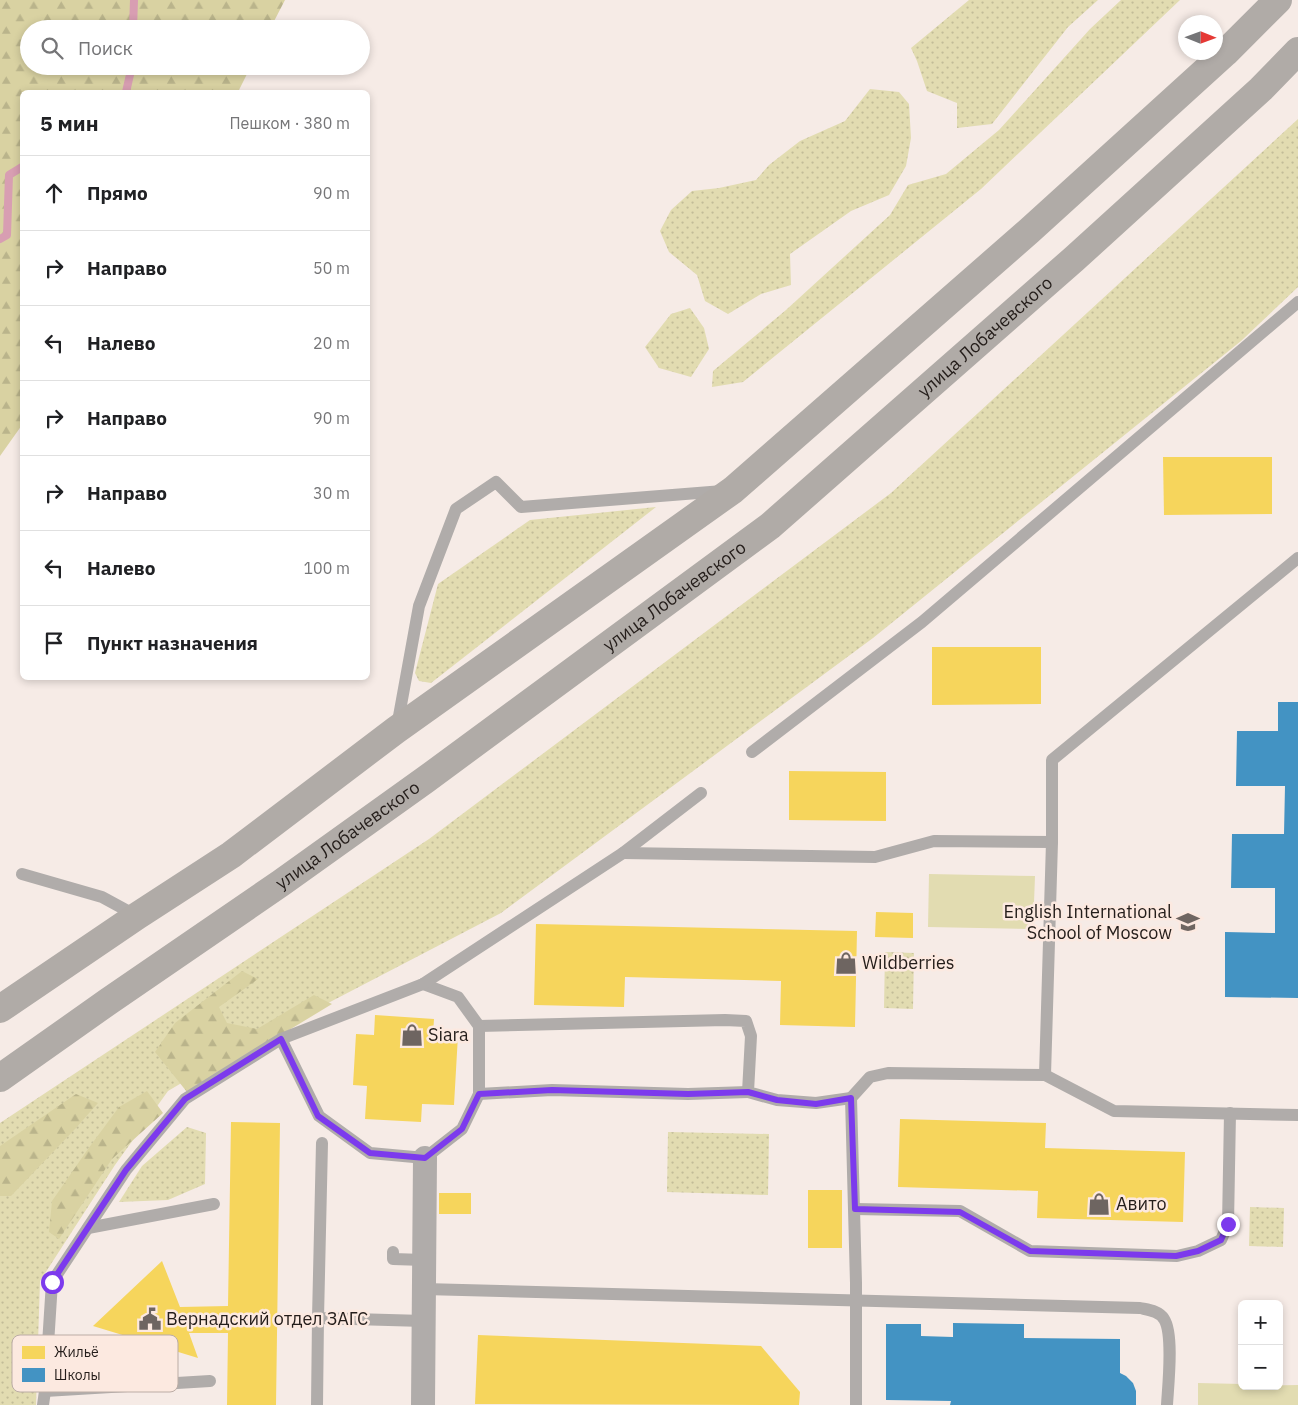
<!DOCTYPE html>
<html lang="ru">
<head>
<meta charset="utf-8">
<style>
	body { margin:0; font-family:"IBM Plex Sans",sans-serif; background:#f6f6f6; color:#202124 }
	.controls { position:absolute; right:15px; bottom:15px; display:grid; overflow:hidden; border-radius:8px; box-shadow:0 2px 8px #0003 }
	.controls button { width:45px; height:45px; display:grid; place-items:center; padding:0; border:0; border-bottom:1px solid #e0e0e0; background:#fff; color:#202124; font:25px sans-serif }
	.compass { position:absolute; left:1178px; top:15px; width:45px; height:45px; border-radius:50%; background:#fff; box-shadow:0 2px 8px #0003; rotate:91deg }
	.stop { position:absolute; width:15px; height:15px; margin:-11px; border:4px solid #7c3aed; border-radius:50%; background:#fff }
	.stop.end { background:#7c3aed; border-color:#fff; box-shadow:0 1px 5px #0008 }
	.list { margin:0; padding:0; list-style:none }
	h2 { display:flex; justify-content:space-between; align-items:center; height:65px; margin:0; padding:0 20px; font-size:21px }
	h2 small { font-size:16px; font-weight:400; color:#757577 }
	.list li { display:grid; grid-template-columns:32px 1fr auto; gap:15px; align-items:center; box-sizing:border-box; height:75px; padding:0 20px; border-top:1px solid #e0e0e0 }
	.list b { display:block; font-size:19px; white-space:nowrap }
	.list em { font-size:16px; font-style:normal; color:#757577 }
	.icon { flex:none; width:28px; height:28px; fill:none; stroke:currentColor; stroke-width:2; stroke-linecap:round; stroke-linejoin:round }
	.map { position:relative; flex:none; width:1298px; height:1405px; overflow:hidden }
	.search { position:absolute; background:#fff; box-shadow:0 2px 8px #0003; left:20px; top:20px; width:350px; height:55px; display:flex; align-items:center; gap:12px; box-sizing:border-box; padding:0 18px; border-radius:28px; color:#757577; font-size:19px }
	.panel { position:absolute; background:#fff; box-shadow:0 2px 8px #0003; left:20px; top:90px; width:350px; height:590px; border-radius:8px }
	.map>svg:first-child { display:block }
	.green { fill:url(#green-dots) }
	.forest { fill:url(#forest-firs) }
	.pitch { fill:#e2dcb1 }
	.homes { fill:#f6d55c }
	.schools { fill:#4393c3 }
	.lines { fill:none; stroke-linecap:round; stroke-linejoin:round }
	.stream { stroke:#d89eb2; stroke-width:8 }
	.service { stroke:#b0acaa; stroke-width:12 }
	.minor { stroke:#b0acaa; stroke-width:24 }
	.secondary { stroke:#b0aba7; stroke-width:28 }
	.route { stroke:#7c3aed; stroke-width:6 }
	.labels { text-anchor:middle; stroke-width:5; stroke-linejoin:round; paint-order:stroke }
	.street-label { font-size:18px; fill:#241d1a; stroke:#fce9e0 }
	.poi-label { font-size:18px; fill:#241d1a; stroke:#fce9e0; text-anchor:start }
	.key { fill:#fce9e0; stroke:#bbaca5; stroke-width:1 }
	.key-label { font-size:14px; fill:#241d1a }
</style>
</head>
<body>
<div class="map">
<svg width="1298" height="1405" viewBox="0 0 1298 1405">
	<defs>
		<pattern id="green-dots" width="8" height="8" patternUnits="userSpaceOnUse" patternTransform="scale(1.25)"><rect width="8" height="8" fill="#e2dcb1"/><path d="M2 2h.1M6 6h.1" fill="none" stroke="#c2bc98" stroke-width="1.8" stroke-linecap="round"/></pattern>
		<pattern id="forest-firs" width="22" height="20" patternUnits="userSpaceOnUse" patternTransform="scale(1.25)"><rect width="22" height="20" fill="#d9d2a2"/><path d="M5 1l3.5 6h-7zM16 11l3.5 6h-7z" fill="#bab48b"/></pattern>
	</defs>
	<rect width="100%" height="100%" fill="#f6ebe6"/>
	<g class="green">
		<polygon points="969,0 1098,0 1068,27 992,124 957,128 957,103 927,91 917,61 911,48"/>
		<polygon points="1121,0 1180,0 981,189 743,382 712,387 713,371 786,310 890,215 908,185 946,174 999,130 1090,29"/>
		<polygon points="870,89 899,92 909,104 911,138 906,166 889,195 851,211 790,254 791,285 761,294 728,314 705,301 697,275 669,252 660,231 671,210 692,191 719,188 756,180 769,165 800,141 845,121"/>
		<polygon points="1298,119 1298,287 1241,341 873,638 501,913 234,1052 168,1091 115,1165 40,1281 36,1405 0,1405 0,1123 429,839 891,493"/>
		<polygon points="690,308 704,328 709,349 691,377 659,368 645,347 671,314"/>
		<polygon points="656,507 431,683 419,681 415,673 438,584 530,520"/>
		<polygon points="885,952 914,953 913,1009 884,1008"/>
		<polygon points="187,1127 206,1133 205,1184 168,1200 119,1202 142,1166"/>
		<polygon points="668,1132 769,1134 768,1195 667,1192"/>
		<polygon points="1250,1207 1284,1208 1283,1247 1249,1246"/>
	</g>
	<g class="forest">
		<polygon points="0,0 285,0 270,29 29,29 29,66 251,66 238,92 22,92 22,425 0,456"/>
		<polygon points="242,971 258,979 219,1007 227,1023 257,1029 314,995 332,1004 187,1092 155,1052 175,1023"/>
		<polygon points="147,1091 163,1113 112,1159 59,1239 49,1232 52,1201 88,1149 119,1107"/>
		<polygon points="76,1094 98,1103 76,1128 11,1196 0,1196 0,1146"/>
	</g>
	<g class="pitch">
		<polygon points="929,874 1035,876 1033,929 928,927"/>
		<polygon points="1198,1383 1242,1384 1242,1386 1298,1385 1298,1405 1198,1405"/>
	</g>
	<g class="homes">
		<polygon points="1163,457 1272,457 1272,514 1164,515"/>
		<polygon points="932,647 1041,647 1041,704 932,705"/>
		<polygon points="789,771 886,772 886,821 789,820"/>
		<polygon points="876,912 913,913 913,938 875,937"/>
		<polygon points="536,924 857,931 855,1027 780,1025 781,981 625,977 624,1007 534,1005"/>
		<polygon points="375,1015 434,1019 433,1034 458,1035 454,1105 422,1104 421,1122 365,1119 367,1086 353,1085 356,1034 374,1035"/>
		<polygon points="900,1119 1046,1123 1045,1148 1185,1152 1183,1222 1037,1218 1038,1191 898,1187"/>
		<polygon points="231,1122 280,1123 276,1405 227,1405 228,1333 189,1333 198,1358 93,1326 162,1261 180,1307 228,1306"/>
		<rect x="808" y="1190" width="34" height="58"/>
		<rect x="439" y="1193" width="32" height="21"/>
		<polygon points="478,1335 761,1346 800,1392 799,1405 475,1404"/>
	</g>
	<g class="schools">
		<polygon points="1278,702 1298,702 1298,998 1225,997 1225,932 1275,933 1275,888 1231,888 1232,834 1284,834 1285,786 1236,786 1237,731 1278,731"/>
		<polygon points="953,1323 1024,1324 1024,1338 1120,1339 1120,1373 1126,1376 1133,1383 1136,1391 1136,1405 950,1405 951,1401 886,1400 886,1324 921,1324 921,1336 953,1337"/>
	</g>
	<g class="lines">
		<g class="stream">
			<polyline points="133,29 134,0"/>
			<polyline points="126,92 132,66"/>
			<polyline points="0,239 7,235 9,175 22,167"/>
		</g>
		<g class="service">
			<polyline points="397,727 419,606 456,509 496,482 521,507 723,491"/>
			<polyline points="752,752 922,622 1298,302"/>
			<polyline points="623,853 875,857 934,841 1052,842"/>
			<polyline points="22,874 102,897 137,916"/>
			<polyline points="423,984 458,997 479,1026 725,1020 746,1021 751,1036 748,1092 777,1100 816,1103 851,1098"/>
			<polyline points="281,1039 319,1116 370,1153 425,1158 462,1129 479,1094 479,1026"/>
			<polyline points="1045,1075 1052,842 1052,760 1298,558"/>
			<polyline points="479,1094 552,1090 688,1094 748,1092"/>
			<polyline points="322,1143 318,1318 424,1321"/>
			<polyline points="855,1209 960,1211 1030,1251 1177,1256 1198,1251 1221,1240 1228,1224 1230,1113"/>
			<polyline points="88,1228 214,1204"/>
			<polyline points="393,1252 393,1259 424,1260"/>
			<path d="M424 1289 1140 1308C1149 1310 1159 1311 1164 1319 1174 1334 1168 1386 1167 1405"/>
			<polyline points="45,1391 210,1381"/>
			<polyline points="43,1405 45,1391 52,1282 126,1170 185,1099 281,1039 423,984 623,853 701,793"/>
			<polyline points="317,1405 318,1318"/>
			<polyline points="856,1405 856,1283 851,1098 870,1077 888,1073 1045,1075 1114,1111 1298,1115"/>
		</g>
		<polyline class="minor" points="423,1405 425,1158"/>
		<g class="secondary">
			<polyline points="0,1009 137,916 231,855 396,730 733,490 1029,231 1225,53 1278,0"/>
			<path id="s1" d="M0 1078 109 1001 281 883 425 780 770 526 1074 259 1261 89 1298 51"/>
		</g>
	</g>
	<g class="lines">
		<polyline class="route" points="52,1282 126,1170 185,1099 281,1039 318,1116 370,1153 425,1158 462,1129 479,1094 552,1090 688,1094 748,1092 777,1100 816,1104 851,1098 855,1209 960,1212 1030,1251 1176,1256 1198,1251 1221,1240 1228,1224"/>
	</g>
	<defs>
		<symbol id="school-bare" viewBox="-9 -9 18 18"><path d="M0-5L7-2L0 1L-7-2ZM-4 1L0 2.5L4 1V4Q0 6-4 4Z" fill="#6e6561" stroke="#fce9e0" stroke-width="2.5" paint-order="stroke"/></symbol>
		<symbol id="shop-bare" viewBox="-9 -9 18 18"><path d="M-5-2.5h2.3a2.7 3.5 0 0 1 5.4 0H5L5.5 6h-11ZM-1.5-2.5h3a1.5 2.3 0 0 0-3 0Z" fill="#6e6561" stroke="#fce9e0" stroke-width="2.5" paint-order="stroke"/></symbol>
		<symbol id="civic-bare" viewBox="-9 -9 18 18"><path d="M-.6-6.5H3V-4.5H.6V-3L4-1V1h2V6H-6V1h2V-1L-.6-3ZM-1.2 2.5V6h2.4V2.5Z" fill="#6e6561" stroke="#fce9e0" stroke-width="2.5" paint-order="stroke"/></symbol>
	</defs>
	<g fill-rule="evenodd">
		<use href="#school-bare" x="1172" y="906" width="32" height="32"/>
		<use href="#shop-bare" x="830" y="947" width="32" height="32"/>
		<use href="#shop-bare" x="396" y="1019" width="32" height="32"/>
		<use href="#shop-bare" x="1083" y="1188" width="32" height="32"/>
		<use href="#civic-bare" x="134" y="1303" width="32" height="32"/>
	</g>
	<g class="labels">
		<g class="street-label">
			<text dy="6" stroke="none"><textPath href="#s1" startOffset="1234">улица Лобачевского</textPath></text>
			<text dy="6" stroke="none"><textPath href="#s1" startOffset="829">улица Лобачевского</textPath></text>
			<text dy="6" stroke="none"><textPath href="#s1" startOffset="424">улица Лобачевского</textPath></text>
		</g>
		<g class="poi-label">
			<text x="1172" y="918" text-anchor="end">English International<tspan x="1172" dy="21">School of Moscow</tspan></text>
			<text x="862" y="969">Wildberries</text>
			<text x="428" y="1041">Siara</text>
			<text x="1116" y="1210">Авито</text>
			<text x="166" y="1325">Вернадский отдел ЗАГС</text>
		</g>
	</g>
	<rect x="12" y="1335" width="166" height="57" rx="8" class="key"/>
	<rect x="22" y="1346" width="23" height="13" fill="#f6d55c"/>
	<rect x="22" y="1368" width="23" height="14" fill="#4393c3"/>
	<g class="key-label">
		<text x="54" y="1357">Жильё</text>
		<text x="54" y="1380">Школы</text>
	</g>
</svg>
<div class="controls">
<button>+</button>
<button>−</button>
</div>
<svg class="compass" viewBox="-18 -18 36 36"><path d="M0-13l5 13h-10z" fill="#e53935"/><path d="M0 13l5-13h-10z" fill="#757577"/></svg>
<div class="stop" style="left:52px;top:1282px"></div>
<div class="stop end" style="left:1228px;top:1224px"></div>
<div class="search"><svg class="icon" aria-label="search" viewBox="0 0 24 24"><circle cx="10" cy="10" r="6"/><path d="M15 15l6 6"/></svg>Поиск</div>
<section class="panel">
<h2>5 мин<small>Пешком · 380 m</small></h2>
<ul class="list">
<li><svg class="icon" aria-label="ahead" viewBox="0 0 24 24"><path d="M12 20V5M6 11l6-6 6 6"/></svg><div><b>Прямо</b></div><em>90 m</em></li>
<li><svg class="icon" aria-label="right" viewBox="0 0 24 24"><path d="M7 20v-9h11M14 6l5 5-5 5"/></svg><div><b>Направо</b></div><em>50 m</em></li>
<li><svg class="icon" aria-label="left" viewBox="0 0 24 24"><path d="M17 20v-9H6M10 6l-5 5 5 5"/></svg><div><b>Налево</b></div><em>20 m</em></li>
<li><svg class="icon" aria-label="right" viewBox="0 0 24 24"><path d="M7 20v-9h11M14 6l5 5-5 5"/></svg><div><b>Направо</b></div><em>90 m</em></li>
<li><svg class="icon" aria-label="right" viewBox="0 0 24 24"><path d="M7 20v-9h11M14 6l5 5-5 5"/></svg><div><b>Направо</b></div><em>30 m</em></li>
<li><svg class="icon" aria-label="left" viewBox="0 0 24 24"><path d="M17 20v-9H6M10 6l-5 5 5 5"/></svg><div><b>Налево</b></div><em>100 m</em></li>
<li><svg class="icon" aria-label="arrive" viewBox="0 0 24 24"><path d="M6 21V4h12l-3 4 3 4H6"/></svg><div><b>Пункт назначения</b></div></li>
</ul>
</section>
</div>
</body>
</html>
